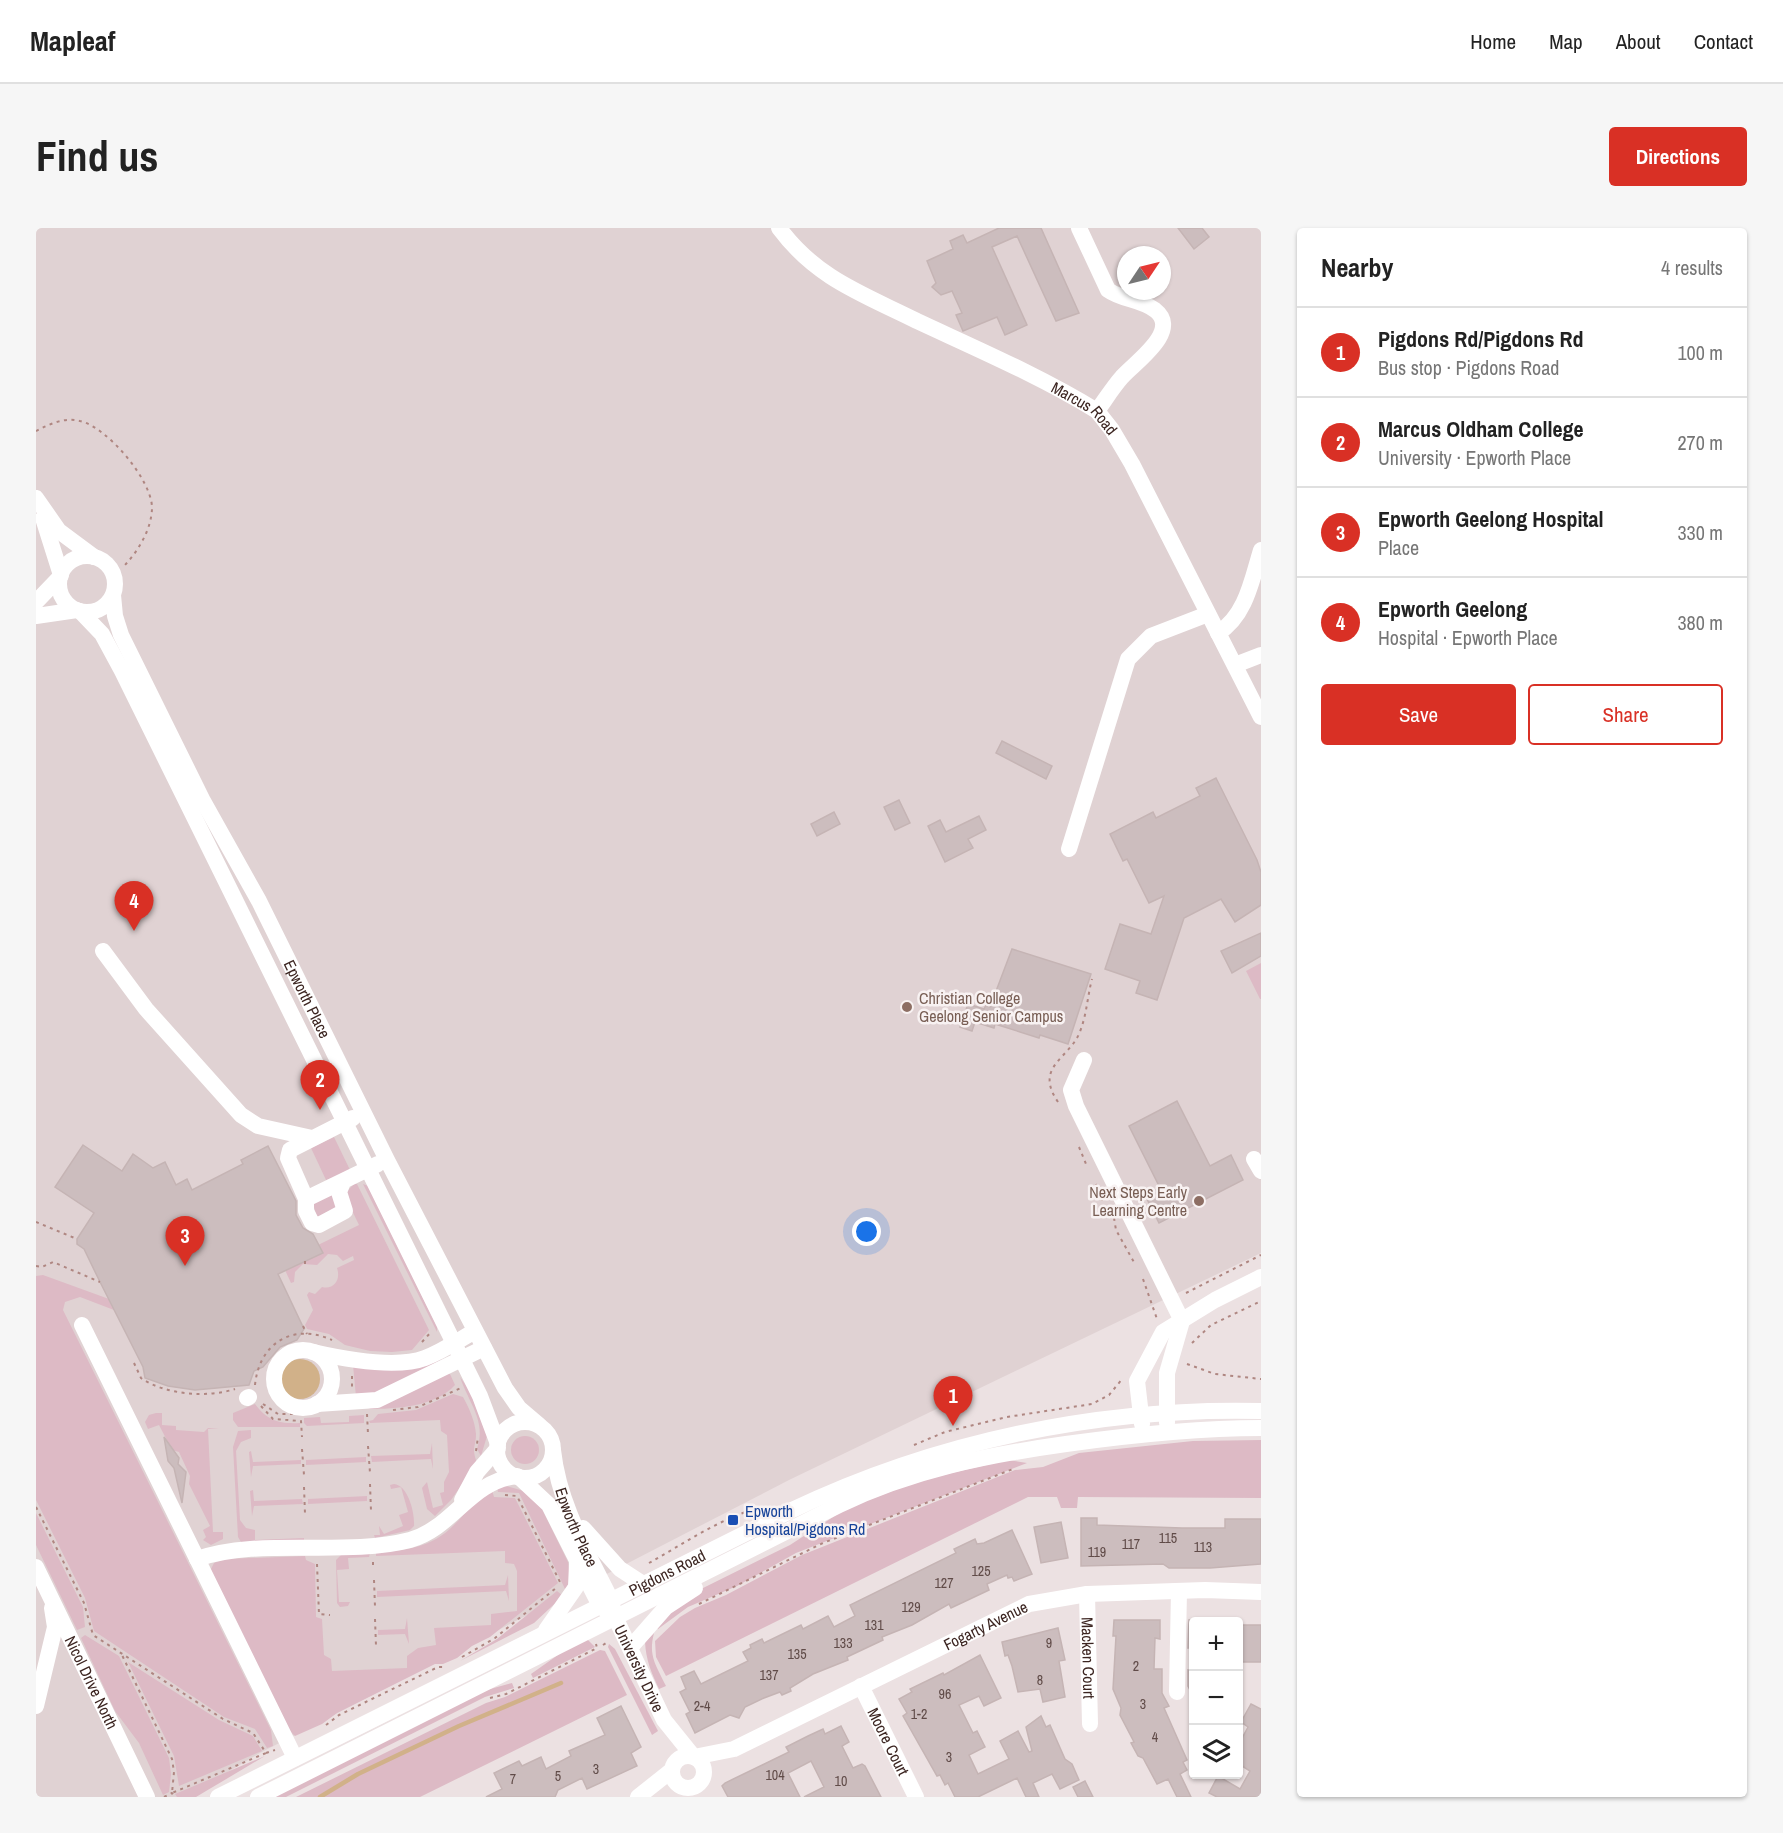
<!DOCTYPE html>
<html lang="en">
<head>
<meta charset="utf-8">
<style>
	body { margin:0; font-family:"Archivo Narrow",sans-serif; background:#f6f6f6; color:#222 }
	.controls { position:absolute; right:18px; bottom:18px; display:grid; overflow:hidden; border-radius:6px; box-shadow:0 2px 4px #0004 }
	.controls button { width:54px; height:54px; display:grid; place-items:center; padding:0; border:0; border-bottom:2px solid #e0e0e0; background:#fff; color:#222; font:30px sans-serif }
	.compass { position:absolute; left:1081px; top:18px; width:54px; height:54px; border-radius:50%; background:#fff; box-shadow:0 2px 4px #0004; rotate:55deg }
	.you { position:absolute; left:831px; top:1004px; width:21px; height:21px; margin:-15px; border:4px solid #fff; border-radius:50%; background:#1a73e8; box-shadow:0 0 0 9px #1a73e833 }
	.badge { display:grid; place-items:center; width:39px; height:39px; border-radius:50%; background:#d93025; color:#fff; font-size:20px; font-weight:700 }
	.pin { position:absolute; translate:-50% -50px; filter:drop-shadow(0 2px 3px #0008) }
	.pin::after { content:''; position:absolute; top:32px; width:21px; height:18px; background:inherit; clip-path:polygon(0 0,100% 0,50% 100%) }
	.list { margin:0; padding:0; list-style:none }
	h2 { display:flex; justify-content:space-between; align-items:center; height:78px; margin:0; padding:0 24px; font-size:26px }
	h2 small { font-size:20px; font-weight:400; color:#767676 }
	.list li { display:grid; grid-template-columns:39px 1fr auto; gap:18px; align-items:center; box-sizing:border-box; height:90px; padding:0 24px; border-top:2px solid #e0e0e0 }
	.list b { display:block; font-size:22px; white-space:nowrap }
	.list p { margin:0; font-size:20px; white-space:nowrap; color:#767676 }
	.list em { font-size:20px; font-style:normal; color:#767676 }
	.actions { display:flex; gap:12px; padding:18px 24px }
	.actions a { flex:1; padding:14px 0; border:2px solid #d93025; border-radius:6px; text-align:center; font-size:21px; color:#d93025 }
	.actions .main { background:#d93025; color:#fff }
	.icon { flex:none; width:33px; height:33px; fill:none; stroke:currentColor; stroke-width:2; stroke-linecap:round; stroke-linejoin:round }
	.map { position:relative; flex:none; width:1225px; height:1569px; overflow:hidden; border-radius:6px }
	header { display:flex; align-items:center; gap:36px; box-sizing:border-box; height:84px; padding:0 30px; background:#fff; border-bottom:2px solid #e0e0e0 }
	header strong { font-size:28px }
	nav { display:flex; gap:33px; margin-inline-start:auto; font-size:21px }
	.intro { display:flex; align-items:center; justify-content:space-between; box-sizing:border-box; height:144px; padding:0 36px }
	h1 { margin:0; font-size:42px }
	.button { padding:15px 27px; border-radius:6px; background:#d93025; color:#fff; font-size:21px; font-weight:700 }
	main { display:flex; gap:36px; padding:0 36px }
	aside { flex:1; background:#fff; border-radius:6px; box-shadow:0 2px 4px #0004 }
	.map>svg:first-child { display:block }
	.built { fill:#e0d2d3; fill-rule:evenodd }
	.green { fill:#ddbac5 }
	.water { fill:#d1b189 }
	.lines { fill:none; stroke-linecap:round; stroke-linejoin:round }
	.stream { stroke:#d1b189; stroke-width:4.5 }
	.building { fill:#ccbdbe; stroke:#c5b4b4; stroke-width:1.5 }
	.path { stroke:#af8681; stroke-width:2; stroke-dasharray:3 4.5; stroke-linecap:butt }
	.minor { stroke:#fff; stroke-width:16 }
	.education-dot { fill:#8d6e63; stroke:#f8f2f2; stroke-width:2 }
	.transit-dot { fill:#1a4fb4; stroke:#f8f2f2; stroke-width:2 }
	.labels { text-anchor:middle; stroke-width:5; stroke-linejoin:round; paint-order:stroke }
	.number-label { font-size:14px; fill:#604b48 }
	.street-label { font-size:16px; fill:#3c2521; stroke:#f8f2f2 }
	.education-label { font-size:16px; fill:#785e54; stroke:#f8f2f2; text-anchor:start }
	.transit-label { font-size:16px; fill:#164399; stroke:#f8f2f2; text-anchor:start }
</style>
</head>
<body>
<header>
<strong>Mapleaf</strong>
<nav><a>Home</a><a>Map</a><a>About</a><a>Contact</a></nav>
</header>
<div class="intro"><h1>Find us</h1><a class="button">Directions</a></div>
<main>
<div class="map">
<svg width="1225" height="1569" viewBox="0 0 1225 1569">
	<rect width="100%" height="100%" fill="#ece1e2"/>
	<path class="built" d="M0 0H1225V1025L753 1252 222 1526 150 1569H0ZM1090 27H1126V63H1090Z"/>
	<g class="green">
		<polygon points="1225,735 1225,771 1224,771 1210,743"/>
		<polygon points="298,909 315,944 290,952 275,920"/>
		<path d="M318 956H321L393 1102 376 1122 356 1124 334 1123 309 1117 293 1106 271 1101 269 1097 277 1082 271 1067 273 1064 279 1066 286 1059C298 1062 305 1052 301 1040L318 1032 317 1028 307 1033 301 1027 292 1026 281 1037 267 1036 259 1044 258 1054 255 1055 249 1042 284 1016 323 997 308 966Z"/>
		<polygon points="327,956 332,958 401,1099 401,1104"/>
		<polygon points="295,964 303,978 281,989 277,976"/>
		<polygon points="7,1047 73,1071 78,1082 44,1069 29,1074 27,1082 235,1502 237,1518 231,1520 219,1501 188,1489 58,1403 49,1370 0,1272 0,1048"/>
		<polygon points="406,1131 349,1164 320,1169 317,1137"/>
		<path d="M410 1146H414L419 1157C399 1179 360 1181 332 1181Z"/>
		<path d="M424 1149 434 1163 451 1208 445 1228 441 1221C451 1193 432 1174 424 1149Z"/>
		<path d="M417 1166 427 1169C433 1180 439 1193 440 1206 440 1220 435 1218 441 1235L415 1272 399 1288 391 1281 386 1260 391 1254 397 1280 407 1277 404 1265 408 1264V1254L413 1244 411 1207 405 1203 404 1192 334 1195 333 1193 337 1192 342 1186 380 1182Z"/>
		<path d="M219 1176C232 1193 243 1196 264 1195V1199H202L197 1192V1185Z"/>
		<polygon points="120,1185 126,1185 126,1197 140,1198 140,1202 168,1204 172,1200 183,1200 172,1201 177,1304 187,1304 187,1311 175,1317 167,1312 170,1309 167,1302 174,1298 153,1256 154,1248 143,1224 136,1222 123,1197 112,1201 109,1194 113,1187"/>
		<polygon points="328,1187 328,1195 271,1198 268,1195 268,1190 284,1189 285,1195 313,1194 313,1188"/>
		<polygon points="215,1202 215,1210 205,1214 200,1223 204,1292 210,1300 219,1302 219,1312 268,1310 268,1313 205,1314 202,1309 197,1219 202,1203"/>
		<circle cx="489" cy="1222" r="14"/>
		<polygon points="1225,1212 1225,1270 1042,1269 1041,1280 1025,1280 1021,1269 992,1269 630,1448 620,1429 619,1413 644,1389 659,1380 690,1367 766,1327 979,1242 1007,1239 1043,1225 1157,1213"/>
		<polygon points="396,1215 397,1241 395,1231 336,1234 335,1228 394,1226"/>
		<polygon points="215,1223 217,1234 265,1232 265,1236 217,1238 215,1249 213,1224"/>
		<polygon points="330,1229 330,1234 270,1237 270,1232"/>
		<polygon points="972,1232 991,1235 760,1325 701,1358 652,1379 622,1401 619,1399 657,1365 754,1317 811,1280 885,1252"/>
		<path d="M358 1256C372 1257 379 1285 378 1298L374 1302 339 1310 338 1307H344L343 1298 348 1306 367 1298 363 1287 372 1284 365 1259 355 1261 354 1257Z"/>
		<polygon points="470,1258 488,1263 504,1277 532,1334 534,1350 530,1363 483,1265 462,1264 461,1259"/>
		<polygon points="217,1262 218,1273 266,1271 267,1276 218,1278 216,1288 214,1263"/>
		<path d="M456 1262 458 1269 479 1270 522 1355 454 1409 436 1418 421 1430 407 1436H399L301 1485 286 1496 259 1508 253 1502 174 1343 178 1335 188 1331 269 1328 270 1332 279 1336 280 1389 286 1391 288 1427 295 1431 296 1443 371 1440V1428L382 1420 400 1417 398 1400 455 1397V1386L481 1383V1343L478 1336 469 1335V1323L340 1328V1325C369 1322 396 1320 418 1297 431 1284 439 1271 456 1262Z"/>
		<polygon points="331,1268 331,1273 272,1276 272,1271"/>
		<polygon points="0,1285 47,1379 49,1399 41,1402 0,1317"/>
		<polygon points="334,1325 333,1329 312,1330 313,1341 301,1342 303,1374 314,1374 312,1378 304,1379 301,1375 300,1332 305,1327"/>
		<polygon points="472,1347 473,1373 470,1363 341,1369 341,1363 469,1357"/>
		<polygon points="521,1363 527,1368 498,1395 424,1433 461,1411"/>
		<polygon points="371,1390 373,1416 369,1406 342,1407 342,1402 369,1401"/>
		<path d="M618 1405C612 1428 620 1437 630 1458L623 1461C615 1444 610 1432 609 1414Z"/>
		<polygon points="49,1407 83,1428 133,1530 135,1546 133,1564 127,1567 103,1515 79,1483 45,1410"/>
		<polygon points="551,1411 559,1419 497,1450 495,1446 529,1422"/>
		<polygon points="573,1416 579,1421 622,1503 616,1507 572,1419"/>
		<polygon points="564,1422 569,1423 591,1467 384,1569 260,1569 450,1475 469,1469"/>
		<polygon points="92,1434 183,1492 217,1508 226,1523 143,1558 138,1528"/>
		<polygon points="476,1455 478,1460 449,1469 250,1569 237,1569 447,1463"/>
		<polygon points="229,1528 160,1569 141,1569 139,1566"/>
	</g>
	<circle class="water" cx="264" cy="1151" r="20"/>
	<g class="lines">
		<polyline class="stream" points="284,1569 322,1546 423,1498 525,1455"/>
	</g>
	<g class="building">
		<polygon points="963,0 1005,0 1043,85 1020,93 981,8 956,19 991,97 969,107 961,89 927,103 920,87 926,85 916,63 905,67 896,59 900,55 891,33 917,21 914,13 927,7 931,15"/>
		<polygon points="1142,0 1166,0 1173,9 1158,21"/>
		<polygon points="966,513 1016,538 1010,551 960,525"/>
		<polygon points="1180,550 1221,632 1225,644 1225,677 1199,694 1185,671 1148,690 1121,772 1100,765 1104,753 1069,741 1084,696 1115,706 1128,668 1113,675 1091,631 1087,633 1074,606 1117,584 1120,590 1164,568 1160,560"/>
		<polygon points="863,572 874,595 859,602 848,579"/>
		<polygon points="798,584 804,596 781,608 775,596"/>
		<polygon points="943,588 950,602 932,611 937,620 909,634 892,598 904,592 910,604"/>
		<polygon points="1225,705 1225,728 1196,745 1185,723"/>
		<polygon points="976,721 1055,746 1032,816 1004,807 1003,810 959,796 958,800 939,794 936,803 924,799 932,776 948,781 950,777 954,779"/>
		<polygon points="1141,873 1174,938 1195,927 1207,952 1123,995 1109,967 1124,960 1093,898"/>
		<polygon points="47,917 86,943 97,926 117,940 129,934 140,957 151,951 156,962 207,936 205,932 232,918 260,973 260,987 267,1000 277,1006 287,1025 242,1046 268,1101 261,1112 244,1119 227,1139 218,1143 213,1157 159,1162 132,1158 109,1150 107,1139 64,1054 48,1021 41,1016 41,1011 58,985 19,959"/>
		<polygon points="128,1209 143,1230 142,1236 150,1244 146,1275 138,1240 132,1233"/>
		<polygon points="1045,1290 1061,1290 1061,1297 1146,1300 1189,1300 1189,1291 1225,1291 1225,1336 1174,1340 1133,1340 1127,1336 1045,1338"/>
		<polygon points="1025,1294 1032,1330 1005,1335 998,1299"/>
		<polygon points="976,1302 996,1346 978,1353 976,1349 972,1350 971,1347 951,1356 953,1362 915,1380 913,1376 876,1397 846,1409 847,1412 811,1429 812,1432 777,1446 754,1460 755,1463 746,1467 744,1464 728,1470 709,1479 703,1490 694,1487 659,1505 650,1486 654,1484 644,1464 650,1461 645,1449 658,1443 665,1456 712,1433 707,1424 715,1420 714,1417 726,1411 728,1415 765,1397 767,1401 792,1388 798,1399 819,1388 814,1377 920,1325 918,1321 939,1311 941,1316 948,1315"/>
		<polygon points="1078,1392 1124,1392 1124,1411 1119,1410 1118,1441 1126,1441 1126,1465 1133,1478 1128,1480 1151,1532 1147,1534 1151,1542 1144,1546 1155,1569 1141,1569 1132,1551 1121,1556 1107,1530 1102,1528 1095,1515 1098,1514 1084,1487 1085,1480 1077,1461 1080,1408 1077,1408"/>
		<polygon points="1153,1392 1158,1392 1158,1420 1152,1420"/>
		<rect x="1203" y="1397" width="22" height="37"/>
		<polygon points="1022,1400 1029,1432 1023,1433 1029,1469 1007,1474 1004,1461 982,1464 976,1438 972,1427 969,1428 966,1414"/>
		<polygon points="944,1427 965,1470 948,1478 943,1468 923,1477 937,1505 941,1503 949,1519 933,1527 942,1546 973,1531 964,1513 982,1503 993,1524 996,1523 990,1499 1005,1488 1010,1499 1014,1497 1029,1531 1036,1536 1043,1552 1024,1561 1016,1546 997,1555 1003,1569 990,1569 981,1550 942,1569 919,1569 912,1555 909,1557 904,1547 901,1548 867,1488 871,1485 863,1471 876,1464 874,1461 907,1445 908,1447"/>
		<polygon points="1152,1442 1158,1443 1158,1470 1152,1458"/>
		<polygon points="1215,1476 1225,1481 1225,1569 1181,1569 1173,1565 1182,1548 1204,1561 1214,1543 1203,1536 1203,1516 1212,1499 1205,1494"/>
		<polygon points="585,1478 605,1519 595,1525 601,1538 551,1561 546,1550 522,1562 519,1569 450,1569 466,1561 458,1545 483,1533 486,1538 505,1529 510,1541 535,1528 533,1523 569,1507 561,1490"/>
		<polygon points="805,1498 813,1514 806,1518 817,1540 826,1536 829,1538 845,1569 768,1569 788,1559 775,1533 752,1545 764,1569 692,1569 686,1558 689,1555 753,1524 750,1519 772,1508 787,1501 789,1506"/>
		<polygon points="1049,1553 1057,1569 1042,1569 1037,1559"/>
	</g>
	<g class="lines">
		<g class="path">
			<path d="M0 203C14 196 28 189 44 193 71 199 115 251 116 279 116 300 103 322 89 337"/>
			<path d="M1022 874C998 839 1032 831 1043 806 1051 787 1051 770 1056 751"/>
			<polyline points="1043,919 1050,936"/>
			<polyline points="1060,956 1064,969 1069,975"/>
			<polyline points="1078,990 1080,1002 1099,1036"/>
			<polyline points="0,994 41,1011"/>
			<polyline points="269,1033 269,1036"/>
			<polyline points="0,1038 6,1039 17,1034 64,1054"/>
			<polyline points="1107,1051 1121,1091"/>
			<polyline points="1150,1065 1225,1027"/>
			<polyline points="267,1098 271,1106"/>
			<polyline points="386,1114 396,1103"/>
			<polyline points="1156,1115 1175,1097 1225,1073"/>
			<path d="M98 1135 105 1150C129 1167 172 1170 199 1161"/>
			<polyline points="1151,1136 1179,1146 1225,1151"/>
			<polyline points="316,1148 316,1160"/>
			<path d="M219 1157C223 1116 256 1094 296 1112"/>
			<polyline points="227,1176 242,1186 269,1186"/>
			<polyline points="225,1178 237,1191 265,1193 266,1209"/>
			<polyline points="357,1182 382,1179 425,1160"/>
			<polyline points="331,1186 332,1206"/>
			<polyline points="878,1217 909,1204 971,1189 1056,1176 1073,1167 1087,1150"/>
			<polyline points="332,1218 334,1245"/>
			<polyline points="266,1221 268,1247"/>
			<polyline points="440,1223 442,1209"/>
			<polyline points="334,1256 335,1283"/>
			<polyline points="268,1259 269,1286"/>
			<polyline points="469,1267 481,1268 524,1354"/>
			<polyline points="0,1279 48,1375 57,1407 187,1491 217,1505 230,1525 136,1565 138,1544 136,1531 86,1427"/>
			<polyline points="337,1334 337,1341"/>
			<path d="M613 1335C649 1315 686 1289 726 1279"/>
			<polyline points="281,1336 283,1386 294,1387"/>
			<polyline points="338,1352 339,1379"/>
			<polyline points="663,1376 787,1315 977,1241"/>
			<polyline points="339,1391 340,1418"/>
			<polyline points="567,1417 573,1413"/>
			<polyline points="426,1429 459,1410 520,1360"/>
			<polyline points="454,1470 470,1466 561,1420 560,1416"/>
			<polyline points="290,1497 303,1487 402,1439 408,1439"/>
			<polyline points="230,1525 239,1522"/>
			<polyline points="128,1569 136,1565 139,1569"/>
		</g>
		<g class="minor">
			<path id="s1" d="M743 0C781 51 827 66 881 93 941 121 1004 148 1061 183L1076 202 1096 236 1225 489"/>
			<path d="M1043 0 1072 62C1086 72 1104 71 1119 82 1146 103 1098 135 1086 149 1077 159 1069 172 1061 183"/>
			<polyline points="0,270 23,303 58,329"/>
			<polyline points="7,290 25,347"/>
			<circle cx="51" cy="356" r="28"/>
			<path id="s2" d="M77 367 79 388 85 407 167 573 223 673 351 932 469 1160 483 1180 503 1197"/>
			<polyline points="0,374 24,349"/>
			<polyline points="44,383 66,406 86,443 444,1168 462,1216"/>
			<polyline points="0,388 41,382"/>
			<path d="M1182 405C1210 388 1216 351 1225 322"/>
			<polyline points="1199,437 1225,427"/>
			<polyline points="1033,621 1092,431 1115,408 1172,386"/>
			<polyline points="67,723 110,781 205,887 222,898 276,910"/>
			<polyline points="1048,832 1035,862 1040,878 1146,1093"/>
			<polyline points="1218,931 1225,943"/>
			<polyline points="307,954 303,964 309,983 283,997 276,995 270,983 270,971 342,936"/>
			<polyline points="270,971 252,930 254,922 317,890"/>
			<polyline points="46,1097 259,1530"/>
			<circle cx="267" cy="1151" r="29"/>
			<path d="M277 1124C308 1131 360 1141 389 1130 407 1123 423 1112 439 1103"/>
			<polyline points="211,1170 213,1169"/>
			<polyline points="281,1176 341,1172 448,1120"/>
			<circle cx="489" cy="1222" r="28"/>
			<polyline points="1131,1195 1131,1145 1146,1093"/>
			<polyline points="1106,1196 1101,1153 1127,1104 1179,1072 1225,1049"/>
			<path id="s3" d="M517 1222C523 1277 551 1323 575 1372L579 1389 628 1492 657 1528"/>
			<polyline points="483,1249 513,1277 564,1378 571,1383"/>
			<polyline points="426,1272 441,1244 462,1220"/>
			<polyline points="547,1300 584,1341 607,1356"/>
			<path d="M161 1331C223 1309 308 1329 374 1312 417 1300 434 1253 481 1248"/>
			<path id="s4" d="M0 1339 111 1569"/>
			<path id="s5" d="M1051 1366 1054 1496"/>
			<polyline points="510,1402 540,1359 541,1336"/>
			<polyline points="594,1420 630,1379 659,1360"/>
			<path id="s6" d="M825 1458 880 1569"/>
			<polyline points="1141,1464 1143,1363"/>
			<polyline points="0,1478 19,1399 16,1380"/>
			<circle cx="652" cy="1544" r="16"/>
			<path id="s7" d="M658 1529 698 1521 993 1376 1051 1366 1169 1362 1225 1364"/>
			<path id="s8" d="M182 1569 754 1283C900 1213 1064 1179 1225 1183"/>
			<path d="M222 1569 803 1277C876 1242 951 1227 1030 1216 1095 1207 1160 1200 1225 1200"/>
			<polyline points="602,1569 636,1542"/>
		</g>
	</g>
	<g class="education-dot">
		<circle cx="871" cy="779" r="6"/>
		<circle cx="1163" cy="973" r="6"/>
	</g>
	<rect class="transit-dot" x="691" y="1286" width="12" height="12" rx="3"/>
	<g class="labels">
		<g class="number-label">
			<text x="1132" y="1315">115</text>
			<text x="1095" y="1321">117</text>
			<text x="1167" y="1324">113</text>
			<text x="1061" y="1329">119</text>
			<text x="945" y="1348">125</text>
			<text x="908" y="1360">127</text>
			<text x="875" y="1384">129</text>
			<text x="838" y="1402">131</text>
			<text x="807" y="1420">133</text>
			<text x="1013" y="1420">9</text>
			<text x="761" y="1431">135</text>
			<text x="1100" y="1443">2</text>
			<text x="733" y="1452">137</text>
			<text x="1004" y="1457">8</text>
			<text x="909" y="1471">96</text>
			<text x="1107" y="1481">3</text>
			<text x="666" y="1483">2-4</text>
			<text x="883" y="1491">1-2</text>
			<text x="1119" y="1514">4</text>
			<text x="913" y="1534">3</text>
			<text x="560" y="1546">3</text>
			<text x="739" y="1552">104</text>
			<text x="522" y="1553">5</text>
			<text x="477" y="1556">7</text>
			<text x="805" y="1558">10</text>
		</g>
		<g class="street-label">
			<text dy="6" stroke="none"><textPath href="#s1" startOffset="358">Marcus Road</textPath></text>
			<text dy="6" stroke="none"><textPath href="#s2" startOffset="450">Epworth Place</textPath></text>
			<text dy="6" stroke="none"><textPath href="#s3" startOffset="81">Epworth Place</textPath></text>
			<text dy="6" stroke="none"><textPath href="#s8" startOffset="502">Pigdons Road</textPath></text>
			<text dy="6" stroke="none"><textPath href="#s7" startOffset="321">Fogarty Avenue</textPath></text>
			<text dy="6" stroke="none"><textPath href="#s5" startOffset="64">Macken Court</textPath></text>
			<text dy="6" stroke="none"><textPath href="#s3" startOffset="236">University Drive</textPath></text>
			<text dy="6" stroke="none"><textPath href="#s4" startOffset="128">Nicol Drive North</textPath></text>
			<text dy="6" stroke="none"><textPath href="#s6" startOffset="62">Moore Court</textPath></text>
		</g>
		<g class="education-label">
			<text x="883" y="776">Christian College<tspan x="883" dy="18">Geelong Senior Campus</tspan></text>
			<text x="1151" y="970" text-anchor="end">Next Steps Early<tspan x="1151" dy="18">Learning Centre</tspan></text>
		</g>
		<g class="transit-label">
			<text x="709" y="1289">Epworth<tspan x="709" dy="18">Hospital/Pigdons Rd</tspan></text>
		</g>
	</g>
</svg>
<div class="controls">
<button>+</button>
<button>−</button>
<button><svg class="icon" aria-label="layers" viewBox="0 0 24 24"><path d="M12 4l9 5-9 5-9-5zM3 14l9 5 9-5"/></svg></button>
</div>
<svg class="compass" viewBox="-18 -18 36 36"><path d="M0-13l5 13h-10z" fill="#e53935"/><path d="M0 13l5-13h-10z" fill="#767676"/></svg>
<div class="you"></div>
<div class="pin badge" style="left:917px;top:1198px">1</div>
<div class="pin badge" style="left:284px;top:882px">2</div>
<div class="pin badge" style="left:149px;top:1038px">3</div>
<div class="pin badge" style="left:98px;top:703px">4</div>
</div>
<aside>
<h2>Nearby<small>4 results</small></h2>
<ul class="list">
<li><span class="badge">1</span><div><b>Pigdons Rd/Pigdons Rd</b><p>Bus stop · Pigdons Road</p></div><em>100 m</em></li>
<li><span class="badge">2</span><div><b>Marcus Oldham College</b><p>University · Epworth Place</p></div><em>270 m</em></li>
<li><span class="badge">3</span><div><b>Epworth Geelong Hospital</b><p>Place</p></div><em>330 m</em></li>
<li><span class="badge">4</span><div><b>Epworth Geelong</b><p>Hospital · Epworth Place</p></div><em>380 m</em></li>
</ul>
<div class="actions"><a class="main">Save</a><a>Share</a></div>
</aside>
</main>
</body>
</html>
